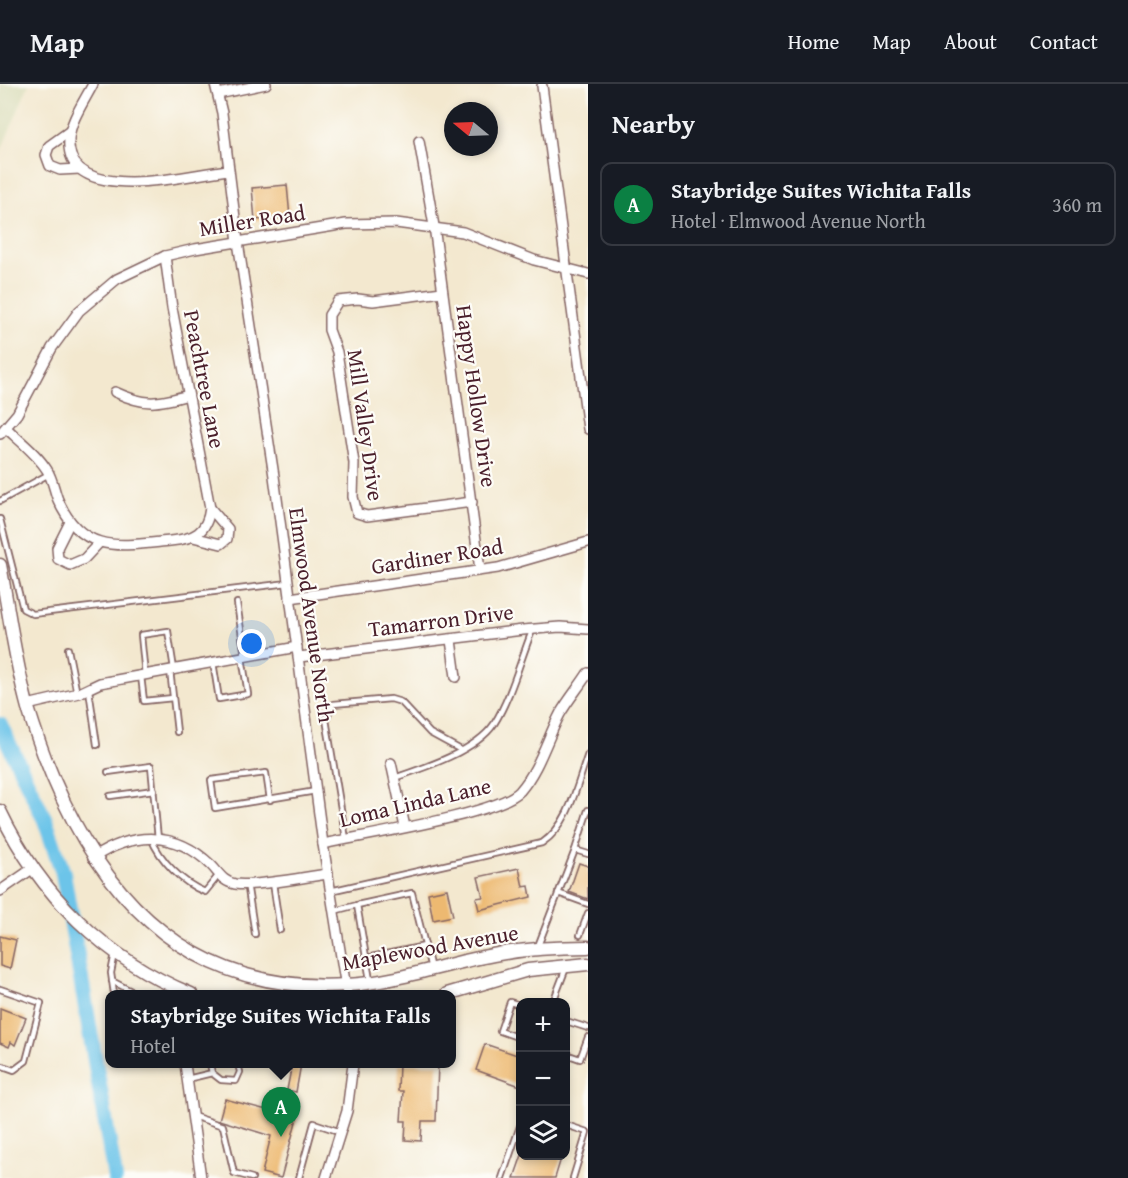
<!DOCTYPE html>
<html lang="en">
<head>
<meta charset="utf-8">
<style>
	body { margin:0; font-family:"Gentium Book Plus",serif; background:#242831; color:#f1f3f6 }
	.controls { position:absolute; right:18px; bottom:18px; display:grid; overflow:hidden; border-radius:12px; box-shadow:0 3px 9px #0003 }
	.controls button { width:54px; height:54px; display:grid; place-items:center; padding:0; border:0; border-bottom:2px solid #363941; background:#171b24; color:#f1f3f6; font:30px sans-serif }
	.compass { position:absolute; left:444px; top:18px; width:54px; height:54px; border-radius:50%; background:#171b24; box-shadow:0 3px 9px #0003; rotate:289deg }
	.you { position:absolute; left:252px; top:560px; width:21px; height:21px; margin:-15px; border:4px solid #fff; border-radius:50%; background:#1a73e8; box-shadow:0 0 0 9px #1a73e833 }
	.badge { display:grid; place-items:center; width:39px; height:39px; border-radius:50%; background:#0b8043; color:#fff; font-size:20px; font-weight:700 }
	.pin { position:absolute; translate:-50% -50px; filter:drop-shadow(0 2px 3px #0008) }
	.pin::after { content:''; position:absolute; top:32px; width:21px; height:18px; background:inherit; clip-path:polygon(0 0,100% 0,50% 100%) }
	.popup { position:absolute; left:105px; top:906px; width:351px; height:78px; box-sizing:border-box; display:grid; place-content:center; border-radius:12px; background:#171b24; filter:drop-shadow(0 2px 4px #0005); font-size:20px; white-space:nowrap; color:#9ea1a6 }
	.popup b { font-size:22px; color:#f1f3f6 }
	.popup::after { content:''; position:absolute; left:50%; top:100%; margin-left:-12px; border:12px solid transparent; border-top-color:#171b24 }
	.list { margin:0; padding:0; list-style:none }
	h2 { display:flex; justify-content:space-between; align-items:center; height:78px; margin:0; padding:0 24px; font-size:26px }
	h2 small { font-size:20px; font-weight:400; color:#9ea1a6 }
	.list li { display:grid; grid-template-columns:39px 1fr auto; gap:18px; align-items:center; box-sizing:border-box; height:84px; margin:0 12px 12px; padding:0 12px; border:2px solid #363941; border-radius:12px }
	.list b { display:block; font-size:22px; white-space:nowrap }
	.list p { margin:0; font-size:20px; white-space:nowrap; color:#9ea1a6 }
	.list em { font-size:20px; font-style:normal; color:#9ea1a6 }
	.icon { flex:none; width:33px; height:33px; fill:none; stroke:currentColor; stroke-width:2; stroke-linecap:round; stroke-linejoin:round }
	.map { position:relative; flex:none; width:588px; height:1094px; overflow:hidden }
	header { display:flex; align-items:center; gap:36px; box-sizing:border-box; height:84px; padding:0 30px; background:#171b24; border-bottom:2px solid #363941 }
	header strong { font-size:28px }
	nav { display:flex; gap:33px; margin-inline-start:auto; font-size:21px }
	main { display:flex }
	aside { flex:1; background:#171b24 }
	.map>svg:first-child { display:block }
	.built { fill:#dcdebc }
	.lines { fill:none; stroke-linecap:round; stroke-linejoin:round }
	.river { stroke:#6cc4e9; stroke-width:16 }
	.building { fill:#edb971 }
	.service-casing { stroke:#856564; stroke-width:8 }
	.minor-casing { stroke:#856564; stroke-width:12 }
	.tertiary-casing { stroke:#856564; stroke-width:15 }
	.service { stroke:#fff; stroke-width:4.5 }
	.minor { stroke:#fff; stroke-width:9 }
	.tertiary { stroke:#fff; stroke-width:12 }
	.labels { text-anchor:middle; stroke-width:4.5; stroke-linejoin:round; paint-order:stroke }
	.street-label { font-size:22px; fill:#4a1f2b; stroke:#fdfcf7 }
</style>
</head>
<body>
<header>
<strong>Map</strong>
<nav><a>Home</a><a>Map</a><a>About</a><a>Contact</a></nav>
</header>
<main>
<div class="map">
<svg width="588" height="1094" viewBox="0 0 588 1094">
	<rect width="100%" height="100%" fill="#fdfcf7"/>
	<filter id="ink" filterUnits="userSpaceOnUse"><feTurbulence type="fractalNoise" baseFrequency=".0167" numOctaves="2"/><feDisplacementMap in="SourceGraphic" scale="12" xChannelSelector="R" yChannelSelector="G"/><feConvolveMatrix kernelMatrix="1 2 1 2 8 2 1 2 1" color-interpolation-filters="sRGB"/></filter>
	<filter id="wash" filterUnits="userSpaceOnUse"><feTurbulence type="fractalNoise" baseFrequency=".008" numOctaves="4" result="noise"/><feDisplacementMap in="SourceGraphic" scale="24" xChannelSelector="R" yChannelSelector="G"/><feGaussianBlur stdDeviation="1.35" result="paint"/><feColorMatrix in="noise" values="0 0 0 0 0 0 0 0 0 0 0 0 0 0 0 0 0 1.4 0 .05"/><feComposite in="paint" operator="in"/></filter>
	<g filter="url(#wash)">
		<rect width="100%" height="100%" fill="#f3e8cf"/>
		<polygon class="built" points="0,0 29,0 0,69"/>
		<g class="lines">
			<polyline class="river" points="0,641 45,736 63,789 115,1094"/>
		</g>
		<g id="blocks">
			<g class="building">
				<polygon points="287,101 290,133 255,136 252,104"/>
				<polygon points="579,779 588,782 588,815 569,808"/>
				<polygon points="519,784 523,803 529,802 531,813 479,826 476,814 483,813 478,793"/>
				<polygon points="447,805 453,832 433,836 428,809"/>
				<polygon points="0,852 16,856 10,885 0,882"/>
				<polygon points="0,924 26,934 15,961 11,958 9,963 0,959"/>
				<polygon points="485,960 520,972 520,1002 476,986"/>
				<polygon points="292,980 301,980 296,1008 287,1006"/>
				<polygon points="399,980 438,980 436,1037 422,1037 421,1057 405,1056 406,1037 401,1037 403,1007 398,1007"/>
				<polygon points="225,1015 297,1034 281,1094 262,1089 271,1052 219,1036"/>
				<polygon points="522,1071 562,1071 555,1094 514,1094"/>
			</g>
		</g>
	</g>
	<g filter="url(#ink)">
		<use href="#blocks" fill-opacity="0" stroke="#856564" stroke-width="1.5"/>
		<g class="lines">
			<defs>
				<g id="service">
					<polyline points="0,417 49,390"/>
					<polyline points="0,435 23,525 33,530 288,499"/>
					<polyline points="237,519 245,573"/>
					<polyline points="68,565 77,610"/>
					<polyline points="213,578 219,615 248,610 242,573"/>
					<polyline points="170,586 177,648"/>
					<polyline points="145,591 141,551 168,547 174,585"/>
					<polyline points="141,592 144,617 173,614"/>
					<polyline points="89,606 97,661"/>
					<polyline points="108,688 151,682 158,755"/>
					<path d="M394 694C424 684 476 667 494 640 511 613 520 577 532 547"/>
					<polyline points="110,712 154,706"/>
					<polyline points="270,716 266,689 211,696 215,724 316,707"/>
					<path d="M151 754C160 776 182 799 205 808L218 792"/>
					<polyline points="346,755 326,635 333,620 391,615 401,618 430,649 461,666"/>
					<polyline points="575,766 588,726"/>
					<polyline points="247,799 255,850"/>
					<polyline points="273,799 280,846"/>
					<path d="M330 807 542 759C570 740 577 700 588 670"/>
					<polyline points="558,809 588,820"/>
					<polyline points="357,821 412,809 431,885"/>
					<polyline points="334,827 357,821 370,896"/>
					<polyline points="580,851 588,829"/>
					<polyline points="538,862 575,766 588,770"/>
					<polyline points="366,874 425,862"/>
					<polyline points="112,897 137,910"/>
					<polyline points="0,905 41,919 26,977 14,986 0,981"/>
					<polyline points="114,910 111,889 115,869"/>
					<polyline points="553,918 566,884"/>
					<polyline points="520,921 510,918 500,947 520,954"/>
					<polyline points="566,937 588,944"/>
					<polyline points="566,970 580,975 588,953"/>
					<polyline points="212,989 221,996 236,997 240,988 238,980"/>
					<polyline points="187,995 212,989 210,980"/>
					<polyline points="193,1032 223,1042 234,1089 252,1094"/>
					<polyline points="566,1041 587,1048 573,1094"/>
					<polyline points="299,1094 314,1039 341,1048"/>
					<polyline points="502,1094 520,1042"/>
				</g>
				<g id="minor">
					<path d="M93 0C85 16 70 37 69 55 64 124 191 90 228 86"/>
					<polyline points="215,0 222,29 238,158 274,392 323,760 347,910"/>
					<polyline points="542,2 588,345"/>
					<polyline points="218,10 266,0"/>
					<polyline points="70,47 49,62 46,71 50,82 60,86 80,85"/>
					<polyline points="419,57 434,142 480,486"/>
					<polyline points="442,208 373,217 358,215 338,217 329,231 329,246 337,268 354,379 353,413 357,429 367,432 472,418"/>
					<path d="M115 308C145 322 157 320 188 311"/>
					<path d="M6 344C20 357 37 370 47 386 53 396 54 406 58 416 82 471 120 462 170 457 194 455 207 449 210 424L172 224 165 172"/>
					<polyline points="0,350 17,330 52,264 79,227 117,195 165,172 195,165 346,140 396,139 463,148 534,176 588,190"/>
					<polyline points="70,438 57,464 58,475 70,481 84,475 99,459"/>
					<polyline points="193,453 221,460 227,455 228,445 210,424"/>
					<polyline points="290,514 498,484 588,458"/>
					<polyline points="451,556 456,593"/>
					<polyline points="299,573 523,546 560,543 588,545"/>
					<polyline points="27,621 79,609 100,599 297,563"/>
					<polyline points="391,679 405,743"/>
					<path d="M323 760C360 752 499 730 520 707 539 685 547 655 560 630 568 616 579 603 588 589"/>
					<path d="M93 774C132 748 175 746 211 781 219 789 223 798 235 800 257 803 304 793 328 790"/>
					<polyline points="0,807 32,785"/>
					<polyline points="185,980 201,1094"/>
					<polyline points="326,1094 347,1027 353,980"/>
				</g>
				<g id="tertiary">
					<path d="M0 481C9 528 15 578 28 624 75 779 165 913 347 901 397 898 444 880 493 871 524 865 556 863 588 863"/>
					<path d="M0 727C40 811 105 875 191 910"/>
					<polyline points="447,910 528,886 588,880"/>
				</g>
			</defs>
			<use href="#service" class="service-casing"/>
			<use href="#minor" class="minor-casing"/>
			<use href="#tertiary" class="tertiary-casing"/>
			<use href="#service" class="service"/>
			<use href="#minor" class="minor"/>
			<use href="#tertiary" class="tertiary"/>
		</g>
	</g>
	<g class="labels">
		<g class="street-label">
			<text transform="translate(252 136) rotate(-9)" y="8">Miller Road</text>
			<text transform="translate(205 295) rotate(79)" y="8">Peachtree Lane</text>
			<text transform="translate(477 312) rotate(82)" y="8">Happy Hollow Drive</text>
			<text transform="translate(366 341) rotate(82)" y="8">Mill Valley Drive</text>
			<text transform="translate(437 472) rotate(-9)" y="8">Gardiner Road</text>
			<text transform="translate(312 531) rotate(82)" y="8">Elmwood Avenue North</text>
			<text transform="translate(441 536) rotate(-7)" y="8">Tamarron Drive</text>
			<text transform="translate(415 718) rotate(-13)" y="8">Loma Linda Lane</text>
			<text transform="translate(430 863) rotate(-10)" y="8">Maplewood Avenue</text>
		</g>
	</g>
</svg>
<div class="controls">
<button>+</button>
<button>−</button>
<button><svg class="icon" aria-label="layers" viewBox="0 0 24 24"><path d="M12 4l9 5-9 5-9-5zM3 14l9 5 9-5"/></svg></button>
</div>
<svg class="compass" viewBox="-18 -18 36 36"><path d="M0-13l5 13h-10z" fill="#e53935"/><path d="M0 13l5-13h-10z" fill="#9ea1a6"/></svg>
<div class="you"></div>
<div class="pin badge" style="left:281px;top:1053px">A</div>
<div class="popup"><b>Staybridge Suites Wichita Falls</b>Hotel</div>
</div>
<aside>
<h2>Nearby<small></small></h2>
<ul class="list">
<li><span class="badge">A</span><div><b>Staybridge Suites Wichita Falls</b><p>Hotel · Elmwood Avenue North</p></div><em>360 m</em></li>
</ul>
</aside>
</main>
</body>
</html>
